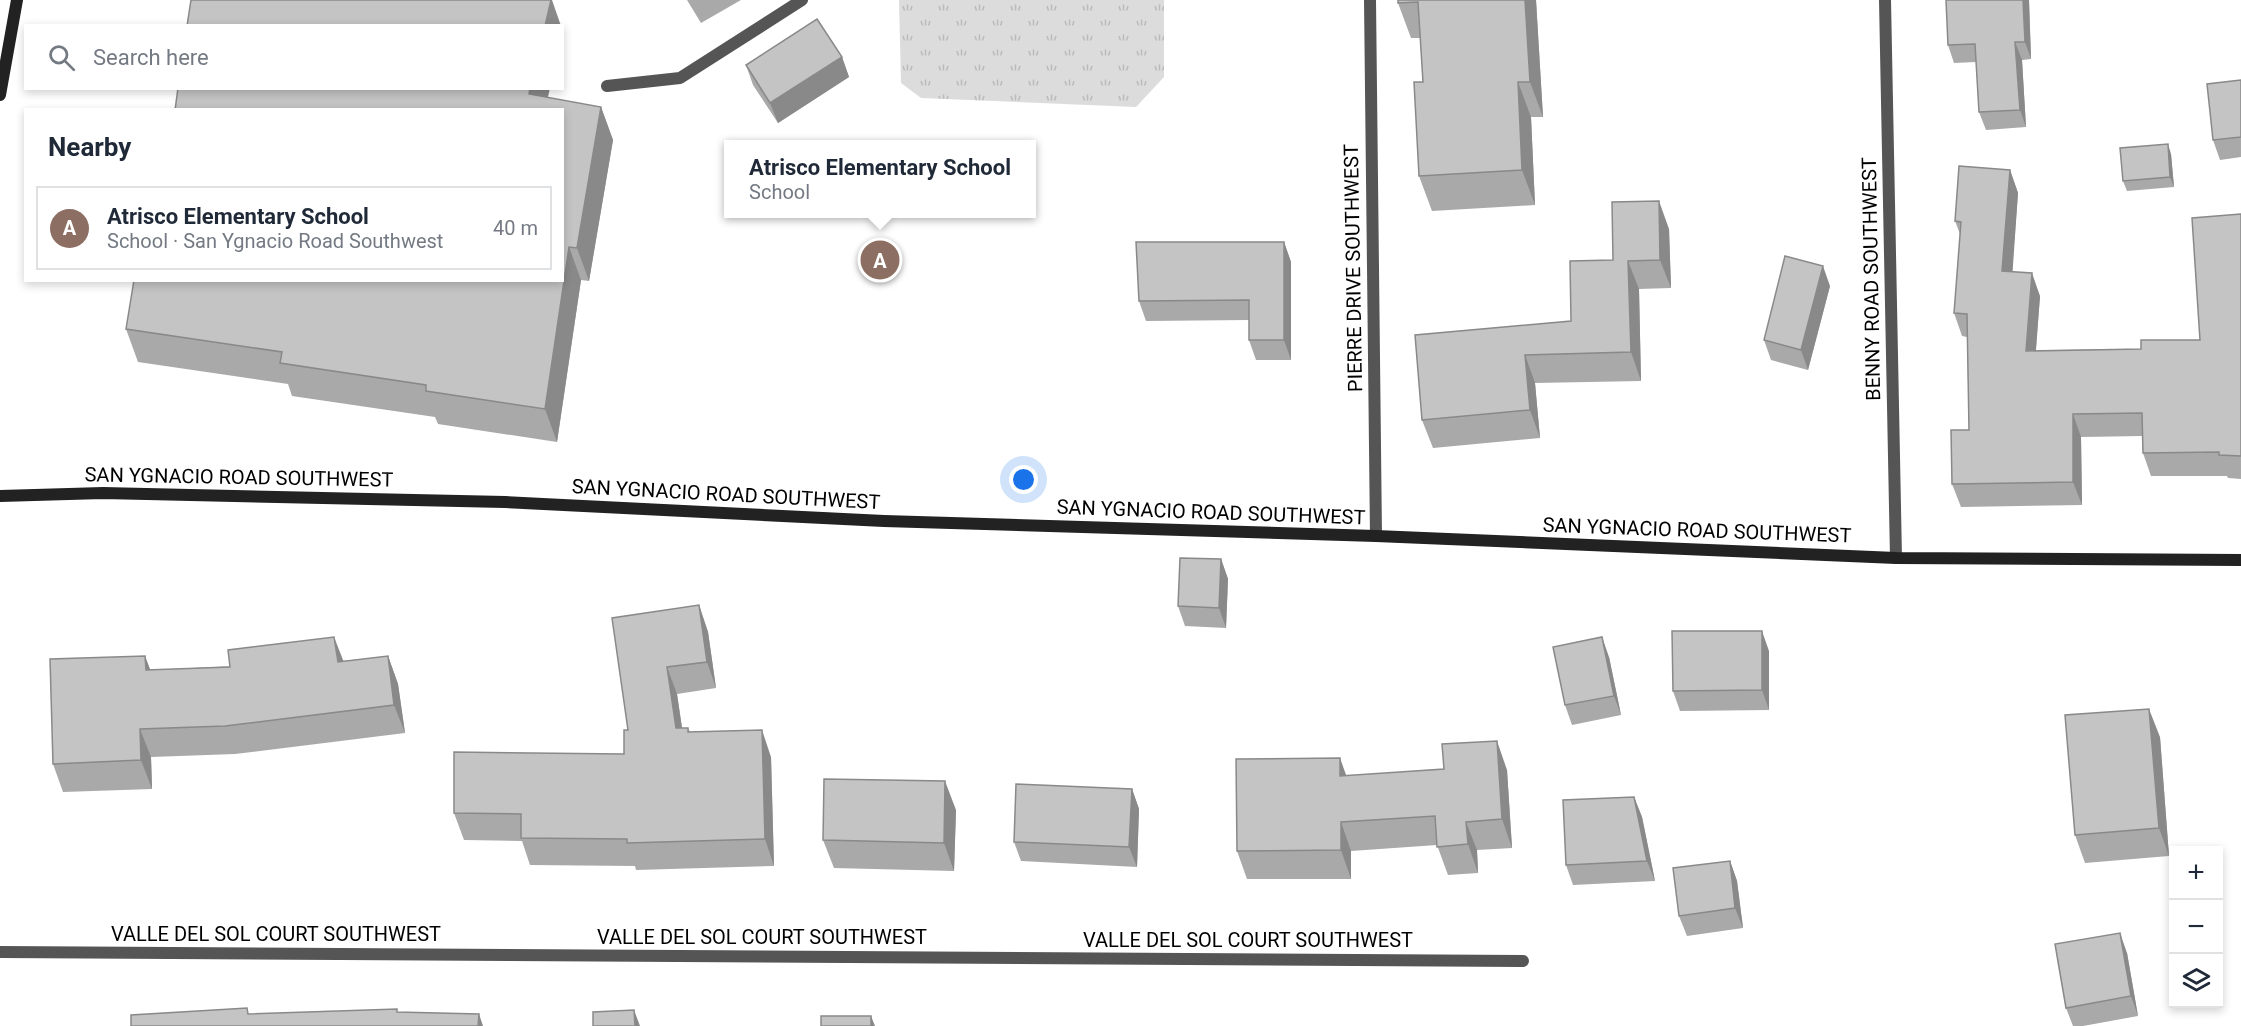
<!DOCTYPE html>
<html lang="en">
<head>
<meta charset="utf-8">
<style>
	body { margin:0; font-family:Roboto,sans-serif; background:#f6f6f7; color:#1f2937 }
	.controls { position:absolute; right:18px; bottom:18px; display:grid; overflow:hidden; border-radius:0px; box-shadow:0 3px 9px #0003 }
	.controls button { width:54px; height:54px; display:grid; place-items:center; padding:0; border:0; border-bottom:2px solid #e0e1e3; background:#fff; color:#1f2937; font:30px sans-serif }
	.you { position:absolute; left:1024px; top:480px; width:21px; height:21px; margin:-15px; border:4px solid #fff; border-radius:50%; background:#1a73e8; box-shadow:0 0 0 9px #1a73e833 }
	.badge { display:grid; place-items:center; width:39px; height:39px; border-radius:50%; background:#000; color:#fff; font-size:20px; font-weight:700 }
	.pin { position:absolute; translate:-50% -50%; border:3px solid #fff; box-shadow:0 2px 6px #0006 }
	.popup { position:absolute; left:724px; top:140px; width:312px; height:78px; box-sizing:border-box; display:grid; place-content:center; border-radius:0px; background:#fff; filter:drop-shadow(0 2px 4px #0005); font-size:20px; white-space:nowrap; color:#747a83 }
	.popup b { font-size:22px; color:#1f2937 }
	.popup::after { content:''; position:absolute; left:50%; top:100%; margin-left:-12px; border:12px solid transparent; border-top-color:#fff }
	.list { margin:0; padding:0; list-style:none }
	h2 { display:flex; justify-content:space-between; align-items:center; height:78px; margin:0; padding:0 24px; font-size:26px }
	h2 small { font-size:20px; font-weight:400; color:#747a83 }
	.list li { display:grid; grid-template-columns:39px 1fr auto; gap:18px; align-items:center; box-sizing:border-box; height:84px; margin:0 12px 12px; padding:0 12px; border:2px solid #e0e1e3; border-radius:0px }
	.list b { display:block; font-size:22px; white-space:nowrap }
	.list p { margin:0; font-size:20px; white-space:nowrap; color:#747a83 }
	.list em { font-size:20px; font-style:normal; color:#747a83 }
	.icon { flex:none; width:33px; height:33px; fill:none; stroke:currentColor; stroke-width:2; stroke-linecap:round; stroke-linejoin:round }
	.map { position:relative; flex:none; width:2241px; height:1026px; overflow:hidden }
	.search { position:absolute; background:#fff; box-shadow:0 3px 9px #0003; left:24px; top:24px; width:540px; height:66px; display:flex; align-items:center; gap:15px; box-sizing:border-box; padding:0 21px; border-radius:0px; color:#747a83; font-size:22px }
	.panel { position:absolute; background:#fff; box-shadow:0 3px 9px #0003; left:24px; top:108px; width:540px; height:174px; border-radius:0px }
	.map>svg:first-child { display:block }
	.grass { fill:url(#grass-tufts) }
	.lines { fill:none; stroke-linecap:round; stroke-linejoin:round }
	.lane { stroke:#555; stroke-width:12 }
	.street { stroke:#555; stroke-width:12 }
	.secondary { stroke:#222; stroke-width:12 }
	.wall { fill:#a9a9a9 }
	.shaded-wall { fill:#898989 }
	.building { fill:#c4c4c4; stroke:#898989; stroke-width:1.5 }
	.labels { text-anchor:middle; stroke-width:6; stroke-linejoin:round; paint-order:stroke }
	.street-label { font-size:20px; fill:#000; stroke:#fff }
</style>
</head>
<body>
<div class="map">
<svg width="2241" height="1026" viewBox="0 0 2241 1026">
	<defs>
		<pattern id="grass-tufts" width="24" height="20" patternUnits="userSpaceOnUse" patternTransform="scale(1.5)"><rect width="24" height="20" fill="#dcdcdc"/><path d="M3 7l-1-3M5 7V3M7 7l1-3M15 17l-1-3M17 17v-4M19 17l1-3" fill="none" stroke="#bbb"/></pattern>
	</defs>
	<rect width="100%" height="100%" fill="#fff"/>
	<polygon class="grass" points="899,0 1164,0 1164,77 1136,107 921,98 901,83"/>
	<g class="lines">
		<polyline class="lane" points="607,86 680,78 802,0"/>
		<g class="street">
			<polyline points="1370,0 1376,536"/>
			<polyline points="1885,0 1896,558"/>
			<polyline points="0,952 1523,961"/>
		</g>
		<g class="secondary">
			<polyline points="0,95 17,0"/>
			<polyline points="0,496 103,493 505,502 884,521 1376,536 1896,558 2241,560"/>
		</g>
	</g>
	<g class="wall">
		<polygon points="687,0 741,0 701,23"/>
		<polygon points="1398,0 1536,0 1543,117 1531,117 1535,205 1432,211 1419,176 1423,82 1420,38 1411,38 1398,3"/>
		<polygon points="1946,0 2029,0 2031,59 2022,60 2026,127 1986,130 1979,112 1976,62 1954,63 1948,45"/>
		<polygon points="842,57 849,77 778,123 753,85 746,65"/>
		<polygon points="2241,80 2241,157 2220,160 2213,140"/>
		<polygon points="548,98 601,107 613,140 589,281 581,280 557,442 438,424 435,417 292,396 288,384 138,362 126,329"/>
		<polygon points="2171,154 2174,187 2127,191 2123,181"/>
		<polygon points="2010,170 2018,193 2012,271 2040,296 2036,350 2141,349 2200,340 2241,214 2241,479 2228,478 2227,476 2151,476 2143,453 2142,436 2081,437 2082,505 1961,507 1952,484 1969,430 1967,337 1962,336 1954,313 1960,234 1955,221"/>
		<polygon points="1669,229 1671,288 1639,289 1641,381 1535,383 1540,438 1433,448 1422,420 1571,321 1613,260"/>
		<polygon points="1284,242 1291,262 1291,360 1256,360 1249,340 1249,320 1146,321 1139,301"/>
		<polygon points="1830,286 1808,370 1771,360 1764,340"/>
		<polygon points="1221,559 1228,579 1226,628 1185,626 1178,606"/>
		<polygon points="699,605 708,632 716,688 677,694 682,728 688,728 690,732 771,757 774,866 636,870 635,866 530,865 522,841 464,840 454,813 624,754 628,730"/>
		<polygon points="1769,651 1769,710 1680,711 1673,691"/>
		<polygon points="145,656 150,670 343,661 388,656 398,684 405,733 235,754 151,757 152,789 63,792 53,764"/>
		<polygon points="1609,657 1621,715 1572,725 1565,705"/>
		<polygon points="2160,737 2169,856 2085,863 2075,835"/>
		<polygon points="1507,770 1512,848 1477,850 1478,873 1448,875 1437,845 1351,851 1351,879 1247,879 1237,851 1346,776"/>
		<polygon points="1132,789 1139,809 1137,867 1021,861 1014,842"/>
		<polygon points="1634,797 1642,817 1655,881 1573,885 1566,865"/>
		<polygon points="956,810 954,871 834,868 823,840"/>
		<polygon points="1730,861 1737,881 1743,928 1687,936 1679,916"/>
		<polygon points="2127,953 2138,1016 2083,1026 2073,1026 2066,1008"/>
	</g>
	<g class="shaded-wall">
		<polygon points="551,0 552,0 561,26 545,26"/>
		<polygon points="1525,0 1536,0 1543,117 1530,82"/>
		<polygon points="2023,0 2029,0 2031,59 2025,42"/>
		<polygon points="2015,42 2022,60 2026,127 2020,110"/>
		<polygon points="842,57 849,77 778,123 770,103"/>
		<polygon points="1518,82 1531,117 1535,205 1522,170"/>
		<polygon points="530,88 550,88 545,110 529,94"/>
		<polygon points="601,107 613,140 589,281 577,248"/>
		<polygon points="2168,144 2171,154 2174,187 2170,177"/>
		<polygon points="2010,170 2018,193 2011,294 2002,271"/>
		<polygon points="1659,201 1669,229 1671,288 1660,260"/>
		<polygon points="1284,242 1291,262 1291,360 1284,340"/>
		<polygon points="569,247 581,280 557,442 545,409"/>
		<polygon points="1628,261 1639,289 1641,381 1631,352"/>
		<polygon points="1823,266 1830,286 1808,370 1801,350"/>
		<polygon points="2032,273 2040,296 2034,374 2026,351"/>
		<polygon points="1525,355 1535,383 1540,438 1530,410"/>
		<polygon points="2073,414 2081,437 2082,505 2073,482"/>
		<polygon points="1221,559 1228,579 1226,628 1219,608"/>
		<polygon points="699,605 708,632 716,688 707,662"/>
		<polygon points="1762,631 1769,651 1769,710 1762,690"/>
		<polygon points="334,637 345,665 338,662"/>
		<polygon points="1602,637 1609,657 1621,715 1614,696"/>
		<polygon points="145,656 156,685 146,670"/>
		<polygon points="388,656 398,684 405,733 394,705"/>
		<polygon points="667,667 677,694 686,755 676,728"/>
		<polygon points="2149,709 2160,737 2169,856 2159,828"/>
		<polygon points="140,729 151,757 152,789 141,760"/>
		<polygon points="762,730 771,757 774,866 765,839"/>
		<polygon points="1497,741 1507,770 1512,848 1502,819"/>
		<polygon points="1340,758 1350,786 1340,776"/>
		<polygon points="945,781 956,810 954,871 944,843"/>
		<polygon points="1132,789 1139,809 1137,867 1129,847"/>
		<polygon points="1634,797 1642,817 1655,881 1647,861"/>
		<polygon points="1341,822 1351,851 1351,879 1341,850"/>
		<polygon points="1466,822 1477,850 1478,873 1468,844"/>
		<polygon points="1730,861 1737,881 1743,928 1735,908"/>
		<polygon points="2120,933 2127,953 2138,1016 2131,996"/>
		<polygon points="634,1010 640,1026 635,1026"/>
		<polygon points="479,1014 483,1026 478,1026"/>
		<polygon points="871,1016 875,1026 871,1026"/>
	</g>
	<g class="building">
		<polygon points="191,0 551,0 545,26 187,26"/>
		<polygon points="1398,0 1525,0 1530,82 1518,82 1522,170 1419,176 1414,82 1423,82 1418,2 1398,3"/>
		<polygon points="1946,0 2023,0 2025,42 2015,42 2020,110 1979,112 1975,44 1948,45"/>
		<polygon points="817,19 842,57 770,103 746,65"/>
		<polygon points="2241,80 2241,137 2213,140 2207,84"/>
		<polygon points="178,88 530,88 529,94 601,107 577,248 569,247 545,409 426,391 426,385 280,363 282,352 126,329 134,280 562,280 562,110 175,110"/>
		<polygon points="2168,144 2170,177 2123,181 2120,148"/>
		<polygon points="1959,166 2010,170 2002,271 2032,273 2026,351 2141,349 2141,340 2200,340 2192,218 2241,214 2241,456 2219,455 2219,452 2143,453 2142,413 2073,414 2073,482 1952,484 1951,430 1969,430 1967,314 1954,313 1961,222 1955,221"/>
		<polygon points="1659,201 1660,260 1628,261 1631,352 1525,355 1530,410 1422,420 1415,335 1571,321 1570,261 1613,260 1612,202"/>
		<polygon points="1136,242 1284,242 1284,340 1249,340 1249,300 1139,301"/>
		<polygon points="1785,256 1823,266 1801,350 1764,340"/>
		<polygon points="1180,558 1221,559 1219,608 1178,606"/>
		<polygon points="699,605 707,662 667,667 676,728 688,728 688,732 762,730 765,839 627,843 627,839 521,838 521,814 454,813 454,752 624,754 624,730 628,730 612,618"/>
		<polygon points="1672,631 1762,631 1762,690 1673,691"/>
		<polygon points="334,637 338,662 388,656 394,705 225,726 140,729 141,760 53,764 50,659 145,656 146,670 230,667 228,650"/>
		<polygon points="1602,637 1614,696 1565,705 1553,647"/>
		<polygon points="2149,709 2159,828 2075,835 2065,715"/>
		<polygon points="1497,741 1502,819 1466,822 1468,844 1437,847 1435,816 1341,822 1341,850 1237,851 1236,759 1340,758 1340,776 1444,769 1442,744"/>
		<polygon points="824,779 945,781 944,843 823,840"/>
		<polygon points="1016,784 1132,789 1129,847 1014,842"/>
		<polygon points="1634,797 1647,861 1566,865 1563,800"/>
		<polygon points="1730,861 1735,908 1679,916 1673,868"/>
		<polygon points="2120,933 2131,996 2066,1008 2055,944"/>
		<polygon points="247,1008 248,1014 397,1009 397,1012 479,1014 478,1026 131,1026 131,1015"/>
		<polygon points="634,1010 635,1026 593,1026 593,1012"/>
		<rect x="821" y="1016" width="50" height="10"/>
	</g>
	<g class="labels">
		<g class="street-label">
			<text transform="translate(1353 268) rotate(-91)" y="7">PIERRE DRIVE SOUTHWEST</text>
			<text transform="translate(1871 279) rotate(-91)" y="7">BENNY ROAD SOUTHWEST</text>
			<text transform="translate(239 477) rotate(1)" y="7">SAN YGNACIO ROAD SOUTHWEST</text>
			<text transform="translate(726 494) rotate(3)" y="7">SAN YGNACIO ROAD SOUTHWEST</text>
			<text transform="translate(1211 512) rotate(2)" y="7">SAN YGNACIO ROAD SOUTHWEST</text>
			<text transform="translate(1697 530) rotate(2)" y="7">SAN YGNACIO ROAD SOUTHWEST</text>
			<text x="276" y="941">VALLE DEL SOL COURT SOUTHWEST</text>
			<text x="762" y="944">VALLE DEL SOL COURT SOUTHWEST</text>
			<text x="1248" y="947">VALLE DEL SOL COURT SOUTHWEST</text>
		</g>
	</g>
</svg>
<div class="controls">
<button>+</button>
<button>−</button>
<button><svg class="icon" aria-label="layers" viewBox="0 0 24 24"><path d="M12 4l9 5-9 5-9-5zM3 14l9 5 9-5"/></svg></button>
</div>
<div class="you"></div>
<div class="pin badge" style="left:880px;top:260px;background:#8d6e63">A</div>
<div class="popup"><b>Atrisco Elementary School</b>School</div>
<div class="search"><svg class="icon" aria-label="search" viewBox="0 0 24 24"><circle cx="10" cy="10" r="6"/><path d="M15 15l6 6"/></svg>Search here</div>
<section class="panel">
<h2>Nearby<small></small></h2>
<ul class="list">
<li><span class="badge" style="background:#8d6e63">A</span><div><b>Atrisco Elementary School</b><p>School · San Ygnacio Road Southwest</p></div><em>40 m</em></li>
</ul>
</section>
</div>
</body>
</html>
